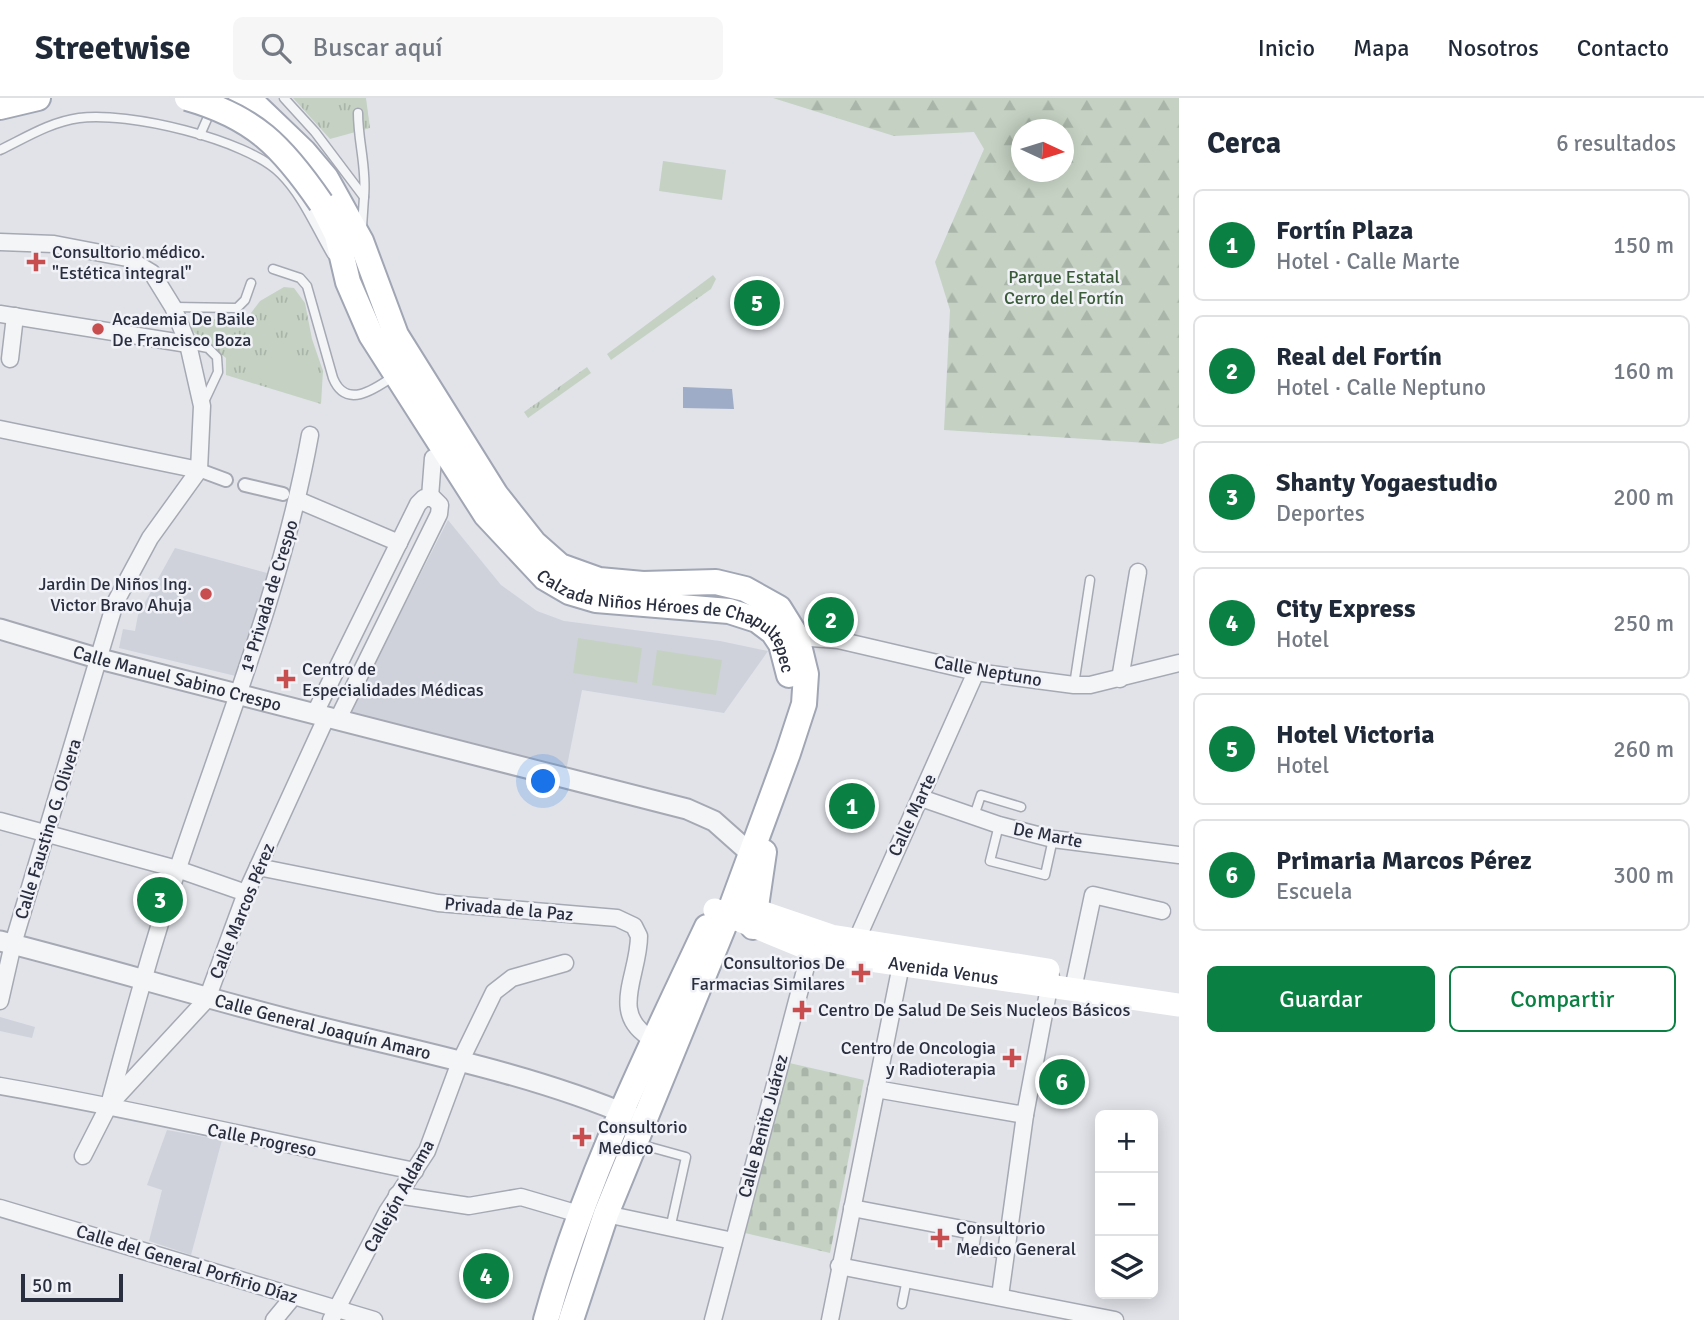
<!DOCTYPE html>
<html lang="es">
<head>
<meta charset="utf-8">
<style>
	body { margin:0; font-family:Signika,sans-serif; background:#f6f6f7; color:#1f2937 }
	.controls { position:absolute; right:21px; bottom:21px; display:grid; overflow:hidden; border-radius:10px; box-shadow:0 4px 18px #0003 }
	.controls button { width:63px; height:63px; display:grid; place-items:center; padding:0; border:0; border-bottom:2px solid #e0e1e3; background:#fff; color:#1f2937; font:35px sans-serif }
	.compass { position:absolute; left:1011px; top:21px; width:63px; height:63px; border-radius:50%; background:#fff; box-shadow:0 4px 18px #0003; rotate:94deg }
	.scale { position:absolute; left:21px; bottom:18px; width:102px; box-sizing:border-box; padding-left:7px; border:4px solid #2a2f40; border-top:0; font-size:19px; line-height:24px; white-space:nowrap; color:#2a2f40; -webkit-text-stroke:5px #f1f2f7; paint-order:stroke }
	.you { position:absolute; left:544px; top:684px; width:24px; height:24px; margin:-18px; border:5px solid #fff; border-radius:50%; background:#1a73e8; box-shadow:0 0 0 10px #1a73e833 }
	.badge { display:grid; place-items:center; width:46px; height:46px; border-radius:50%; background:#0b8043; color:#fff; font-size:23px; font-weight:700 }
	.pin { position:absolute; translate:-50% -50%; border:4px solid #fff; box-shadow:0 2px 7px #0006 }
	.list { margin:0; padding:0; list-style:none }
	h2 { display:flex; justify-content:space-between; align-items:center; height:91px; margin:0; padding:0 28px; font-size:30px }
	h2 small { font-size:23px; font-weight:400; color:#747a83 }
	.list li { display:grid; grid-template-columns:46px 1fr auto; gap:21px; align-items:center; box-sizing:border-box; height:112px; margin:0 14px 14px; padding:0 14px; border:2px solid #e0e1e3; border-radius:10px }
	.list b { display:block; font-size:26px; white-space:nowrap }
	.list p { margin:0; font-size:23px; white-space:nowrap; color:#747a83 }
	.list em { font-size:23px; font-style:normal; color:#747a83 }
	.actions { display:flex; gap:14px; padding:21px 28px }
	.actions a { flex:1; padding:16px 0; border:2px solid #0b8043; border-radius:10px; text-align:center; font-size:24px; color:#0b8043 }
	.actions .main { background:#0b8043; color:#fff }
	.icon { flex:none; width:38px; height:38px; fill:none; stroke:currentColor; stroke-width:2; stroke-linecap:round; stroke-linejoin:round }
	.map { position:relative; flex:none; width:1179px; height:1222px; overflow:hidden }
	header { display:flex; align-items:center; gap:42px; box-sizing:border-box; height:98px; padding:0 35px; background:#fff; border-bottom:2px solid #e0e1e3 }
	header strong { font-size:33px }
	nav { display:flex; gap:38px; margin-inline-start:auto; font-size:24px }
	.search { width:490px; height:63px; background:#f6f6f7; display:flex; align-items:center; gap:18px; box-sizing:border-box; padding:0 24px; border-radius:10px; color:#747a83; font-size:26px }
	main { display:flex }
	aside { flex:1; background:#fff }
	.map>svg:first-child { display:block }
	.built { fill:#cfd2db }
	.grass { fill:url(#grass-tufts) }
	.forest { fill:url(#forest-firs); fill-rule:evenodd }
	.cemetery { fill:url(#cemetery-stones) }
	.pitch { fill:#c5d2c3 }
	.water { fill:#9eacc7 }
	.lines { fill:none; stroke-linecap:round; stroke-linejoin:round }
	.service-casing { stroke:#a6a9b3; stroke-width:11 }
	.pedestrian-casing { stroke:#a6a9b3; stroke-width:16 }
	.minor-casing { stroke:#a6a9b3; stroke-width:19 }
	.tertiary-casing { stroke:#a6a9b3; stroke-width:23 }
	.primary-casing { stroke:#a1a6b4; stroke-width:28 }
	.service { stroke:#f4f5f7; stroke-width:8 }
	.pedestrian { stroke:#f4f5f7; stroke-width:12 }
	.minor { stroke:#f4f5f7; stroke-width:16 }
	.tertiary { stroke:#f4f5f7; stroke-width:19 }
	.secondary { stroke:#fff; stroke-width:23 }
	.primary { stroke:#fff; stroke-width:24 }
	.primary-bridge-casing { stroke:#a1a6b4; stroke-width:28; stroke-linecap:butt }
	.primary-bridge { stroke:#fff; stroke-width:24 }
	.poi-dot { fill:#c74d4f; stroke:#f1f2f7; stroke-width:2.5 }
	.labels { text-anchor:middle; stroke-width:5; stroke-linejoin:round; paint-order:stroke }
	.poi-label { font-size:18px; fill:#2a2f40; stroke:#f1f2f7; text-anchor:start }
	.park-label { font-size:18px; fill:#3a5b38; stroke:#f1f2f7 }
	.street-label { font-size:18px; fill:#2a2f40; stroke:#f1f2f7 }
</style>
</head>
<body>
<header>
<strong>Streetwise</strong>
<div class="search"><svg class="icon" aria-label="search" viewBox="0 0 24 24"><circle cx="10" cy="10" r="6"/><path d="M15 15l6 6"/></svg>Buscar aquí</div>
<nav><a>Inicio</a><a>Mapa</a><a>Nosotros</a><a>Contacto</a></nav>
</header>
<main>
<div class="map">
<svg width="1179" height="1222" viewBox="0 0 1179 1222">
	<defs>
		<pattern id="grass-tufts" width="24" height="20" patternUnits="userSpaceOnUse" patternTransform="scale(1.75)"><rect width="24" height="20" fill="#c5d2c3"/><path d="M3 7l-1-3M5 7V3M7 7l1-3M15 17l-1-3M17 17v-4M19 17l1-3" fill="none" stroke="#a9b5a9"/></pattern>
		<pattern id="forest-firs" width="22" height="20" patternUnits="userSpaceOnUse" patternTransform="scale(1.75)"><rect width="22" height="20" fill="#c5d2c3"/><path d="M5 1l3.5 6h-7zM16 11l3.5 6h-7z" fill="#a9b5a9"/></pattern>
		<pattern id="cemetery-stones" width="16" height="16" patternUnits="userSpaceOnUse" patternTransform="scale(1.75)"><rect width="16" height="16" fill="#c5d2c3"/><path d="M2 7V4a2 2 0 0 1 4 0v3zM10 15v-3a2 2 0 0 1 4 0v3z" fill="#a9b5a9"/></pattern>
	</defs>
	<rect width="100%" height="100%" fill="#e1e3e9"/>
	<g class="built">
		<polygon points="448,422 501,487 537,513 564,523 720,543 768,553 724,615 582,592 566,673 350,614"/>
		<polygon points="175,450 267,475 240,579 119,550 123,531 135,533 138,517"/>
		<polygon points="0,919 35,929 32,940 0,933"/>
		<polygon points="167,1032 222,1042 191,1157 149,1143 162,1092 147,1087"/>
	</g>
	<g class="grass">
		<polygon points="293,0 366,0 370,30 330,41"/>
		<polygon points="713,177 716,181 711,191 611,262 607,256"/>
		<polygon points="284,189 294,190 305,205 312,241 323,273 321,306 226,277 226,260 191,232 192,221 236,222 248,219 260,203"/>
		<polygon points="587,269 591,275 528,320 524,314"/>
	</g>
	<path class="forest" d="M773 0H1179V340L1162 346 944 332 950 212 935 164 984 51 974 34 894 38ZM1021 32H1064V74H1021Z"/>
	<polygon class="cemetery" points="785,964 864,982 830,1155 745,1135"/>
	<g class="pitch">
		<polygon points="663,63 726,72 722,102 659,93"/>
		<polygon points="269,256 318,270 310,298 261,283"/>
		<polygon points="578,540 642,550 637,585 573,575"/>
		<polygon points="657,552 722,562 716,597 652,587"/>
	</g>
	<polygon class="water" points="683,289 732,291 734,311 683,310"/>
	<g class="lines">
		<defs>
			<g id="service">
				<polyline points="284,0 315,34 364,99 362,129"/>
				<path d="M358 15C358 44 367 70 364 99"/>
				<polyline points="200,37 211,12"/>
				<path d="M0 52C25 40 50 24 79 20 126 13 247 41 281 76 303 98 316 130 332 157"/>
				<path d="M273 171 300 180 307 188 333 280C346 312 375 291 394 278"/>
				<polyline points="173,209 237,210 245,202 251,185"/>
				<polyline points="188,246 208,250 217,259 218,274 203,306"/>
				<polyline points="1074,587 1090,482"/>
				<polyline points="974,718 981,697 1021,709"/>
				<polyline points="999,727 990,763 1045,777 1053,741"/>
				<polyline points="639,1046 686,1059 670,1131"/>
				<polyline points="970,1150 1006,1156"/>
				<polyline points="902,1206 907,1181"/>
			</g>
			<g id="pedestrian">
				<polyline points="199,372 226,382"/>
				<polyline points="245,387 283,396"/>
			</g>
			<g id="minor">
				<polyline points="0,144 54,146 127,160 152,175 173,209 188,246 202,308 199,372 150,440 115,505 13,846 0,903"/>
				<polyline points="0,216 188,246"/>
				<polyline points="10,261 15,218"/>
				<polyline points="0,331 199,372"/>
				<polyline points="430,399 433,360"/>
				<polyline points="298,402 399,445"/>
				<polyline points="797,539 838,542 976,574 1074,587 1090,587 1179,565"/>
				<polyline points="1120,581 1138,474"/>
				<polyline points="315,615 418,406 424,400 433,400 440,407 439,416 338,621"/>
				<polyline points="921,700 999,727 1053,741 1179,757"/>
				<polyline points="0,723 177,771 246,795"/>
				<path d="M258 769 438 805 617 820 634 828 639 838C639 878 608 916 652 941"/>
				<polyline points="853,850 976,574"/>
				<polyline points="1073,891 1093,797 1162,813"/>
				<path d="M0 988C139 1012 277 1045 415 1073"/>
				<polyline points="876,991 1025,1017"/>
				<path d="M109 1007C130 928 151 850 177 773 225 629 283 487 310 337"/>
				<polyline points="83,1058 109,1007 207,901 246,795 327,618"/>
				<polyline points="397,1097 469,1108 521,1099 579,1116"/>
				<polyline points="0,1110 374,1222"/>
				<polyline points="852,1110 973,1133 970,1150"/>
				<polyline points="606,1116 733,1143"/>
				<polyline points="839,1168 1115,1222"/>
				<polyline points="1000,1198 1025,1017 1051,879"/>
				<polyline points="274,1222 293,1199"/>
				<polyline points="331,1222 387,1114 427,1053 460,964 494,894 512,880 565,865"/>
				<polyline points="713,1222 813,842"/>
				<polyline points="830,1222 901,867"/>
			</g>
			<g id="tertiary">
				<path id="s1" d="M0 531 100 561 687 711 714 723 750 755"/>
				<path id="s2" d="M0 843C103 869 204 900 307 926 415 953 530 975 633 1019"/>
			</g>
			<g id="primary">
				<polyline points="241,0 254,6 304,54 326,80 361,143 396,237 496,397 534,445 560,468 599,482 643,486 716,484 745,491 779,510 797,539 806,576 804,606 788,655 728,818 606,1116 571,1222"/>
				<polyline points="0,9 38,0"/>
				<path id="s4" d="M321 105 337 137 348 184 371 237 486 417 545 480 569 494 596 502 729 513 757 522 773 534 781 546 789 577"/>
				<polyline points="753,829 764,754"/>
				<path d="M546 1222C584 1084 646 958 707 829"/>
			</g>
		</defs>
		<use href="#service" class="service-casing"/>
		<use href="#pedestrian" class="pedestrian-casing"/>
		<use href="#minor" class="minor-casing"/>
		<use href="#tertiary" class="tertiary-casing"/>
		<use href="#primary" class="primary-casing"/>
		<use href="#service" class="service"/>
		<use href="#pedestrian" class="pedestrian"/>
		<use href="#minor" class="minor"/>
		<use href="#tertiary" class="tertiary"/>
		<g class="secondary">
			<polyline points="743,808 831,838 1048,872"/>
			<path id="s3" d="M715 812 809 851 850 859 1179 907"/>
		</g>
		<use href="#primary" class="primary"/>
		<defs>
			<path id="primary-bridge" d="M187 0C254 19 282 48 321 105"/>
		</defs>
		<use href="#primary-bridge" class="primary-bridge-casing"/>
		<use href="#primary-bridge" class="primary-bridge"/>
	</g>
	<g class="poi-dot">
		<path d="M32.5 153.5h7v7h7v7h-7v7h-7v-7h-7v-7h7z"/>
		<circle cx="98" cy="231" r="7"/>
		<circle cx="206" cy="496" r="7"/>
		<path d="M282.5 570.5h7v7h7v7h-7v7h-7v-7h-7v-7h7z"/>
		<path d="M857.5 864.5h7v7h7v7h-7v7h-7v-7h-7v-7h7z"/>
		<path d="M798.5 901.5h7v7h7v7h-7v7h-7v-7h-7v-7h7z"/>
		<path d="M1008.5 949.5h7v7h7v7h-7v7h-7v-7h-7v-7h7z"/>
		<path d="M578.5 1028.5h7v7h7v7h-7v7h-7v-7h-7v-7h7z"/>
		<path d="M936.5 1129.5h7v7h7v7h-7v7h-7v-7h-7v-7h7z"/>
	</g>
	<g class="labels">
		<g class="poi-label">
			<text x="52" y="160">Consultorio médico.<tspan x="52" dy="21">"Estética integral"</tspan></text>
			<text x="112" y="227">Academia De Baile<tspan x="112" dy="21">De Francisco Boza</tspan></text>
			<text x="192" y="492" text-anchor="end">Jardin De Niños Ing.<tspan x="192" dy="21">Victor Bravo Ahuja</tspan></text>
			<text x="302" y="577">Centro de<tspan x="302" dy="21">Especialidades Médicas</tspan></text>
			<text x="845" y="871" text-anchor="end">Consultorios De<tspan x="845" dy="21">Farmacias Similares</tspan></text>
			<text x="818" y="918">Centro De Salud De Seis Nucleos Básicos</text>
			<text x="996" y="956" text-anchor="end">Centro de Oncologia<tspan x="996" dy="21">y Radioterapia</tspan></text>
			<text x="598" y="1035">Consultorio<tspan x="598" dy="21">Medico</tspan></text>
			<text x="956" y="1136">Consultorio<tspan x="956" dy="21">Medico General</tspan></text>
		</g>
		<g class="park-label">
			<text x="1064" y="185">Parque Estatal<tspan x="1064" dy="21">Cerro del Fortín</tspan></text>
		</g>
		<g class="street-label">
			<text transform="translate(269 498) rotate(-73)" y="6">1ª Privada de Crespo</text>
			<text dy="6" stroke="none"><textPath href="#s4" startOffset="579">Calzada Niños Héroes de Chapultepec</textPath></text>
			<text transform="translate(988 573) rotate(10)" y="6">Calle Neptuno</text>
			<text dy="6" stroke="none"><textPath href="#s1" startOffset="184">Calle Manuel Sabino Crespo</textPath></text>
			<text transform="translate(912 717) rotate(-65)" y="6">Calle Marte</text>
			<text transform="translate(48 731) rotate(-73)" y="6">Calle Faustino G. Olivera</text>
			<text transform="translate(1048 737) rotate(11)" y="6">De Marte</text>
			<text transform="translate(509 811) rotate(5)" y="6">Privada de la Paz</text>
			<text transform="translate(242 813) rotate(-68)" y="6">Calle Marcos Pérez</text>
			<text dy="6" stroke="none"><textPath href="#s3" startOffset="238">Avenida Venus</textPath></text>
			<text dy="6" stroke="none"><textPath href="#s2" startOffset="334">Calle General Joaquín Amaro</textPath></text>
			<text transform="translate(763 1028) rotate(-75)" y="6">Calle Benito Juárez</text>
			<text transform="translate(262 1042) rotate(11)" y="6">Calle Progreso</text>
			<text transform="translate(399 1098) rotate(-61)" y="6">Callejón Aldama</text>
			<text transform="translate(187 1166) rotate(17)" y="6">Calle del General Porfirio Díaz</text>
		</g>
	</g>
</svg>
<div class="controls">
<button>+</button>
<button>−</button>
<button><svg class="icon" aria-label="layers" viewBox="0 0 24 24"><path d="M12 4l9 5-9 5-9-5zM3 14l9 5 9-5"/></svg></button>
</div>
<svg class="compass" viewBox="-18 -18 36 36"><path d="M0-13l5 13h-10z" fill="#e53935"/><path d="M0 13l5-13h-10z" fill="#747a83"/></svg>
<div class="scale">50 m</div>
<div class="you"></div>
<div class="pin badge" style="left:852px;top:708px">1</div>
<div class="pin badge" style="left:831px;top:522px">2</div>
<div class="pin badge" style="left:160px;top:802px">3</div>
<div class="pin badge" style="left:486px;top:1178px">4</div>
<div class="pin badge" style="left:757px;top:205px">5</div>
<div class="pin badge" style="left:1062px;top:984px">6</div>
</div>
<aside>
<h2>Cerca<small>6 resultados</small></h2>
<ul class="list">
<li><span class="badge">1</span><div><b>Fortín Plaza</b><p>Hotel · Calle Marte</p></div><em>150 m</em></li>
<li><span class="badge">2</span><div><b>Real del Fortín</b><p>Hotel · Calle Neptuno</p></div><em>160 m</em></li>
<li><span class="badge">3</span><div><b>Shanty Yogaestudio</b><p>Deportes</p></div><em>200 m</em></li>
<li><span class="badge">4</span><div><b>City Express</b><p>Hotel</p></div><em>250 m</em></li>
<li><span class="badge">5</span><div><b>Hotel Victoria</b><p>Hotel</p></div><em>260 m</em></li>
<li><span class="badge">6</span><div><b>Primaria Marcos Pérez</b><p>Escuela</p></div><em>300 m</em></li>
</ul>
<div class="actions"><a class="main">Guardar</a><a>Compartir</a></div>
</aside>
</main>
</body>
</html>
